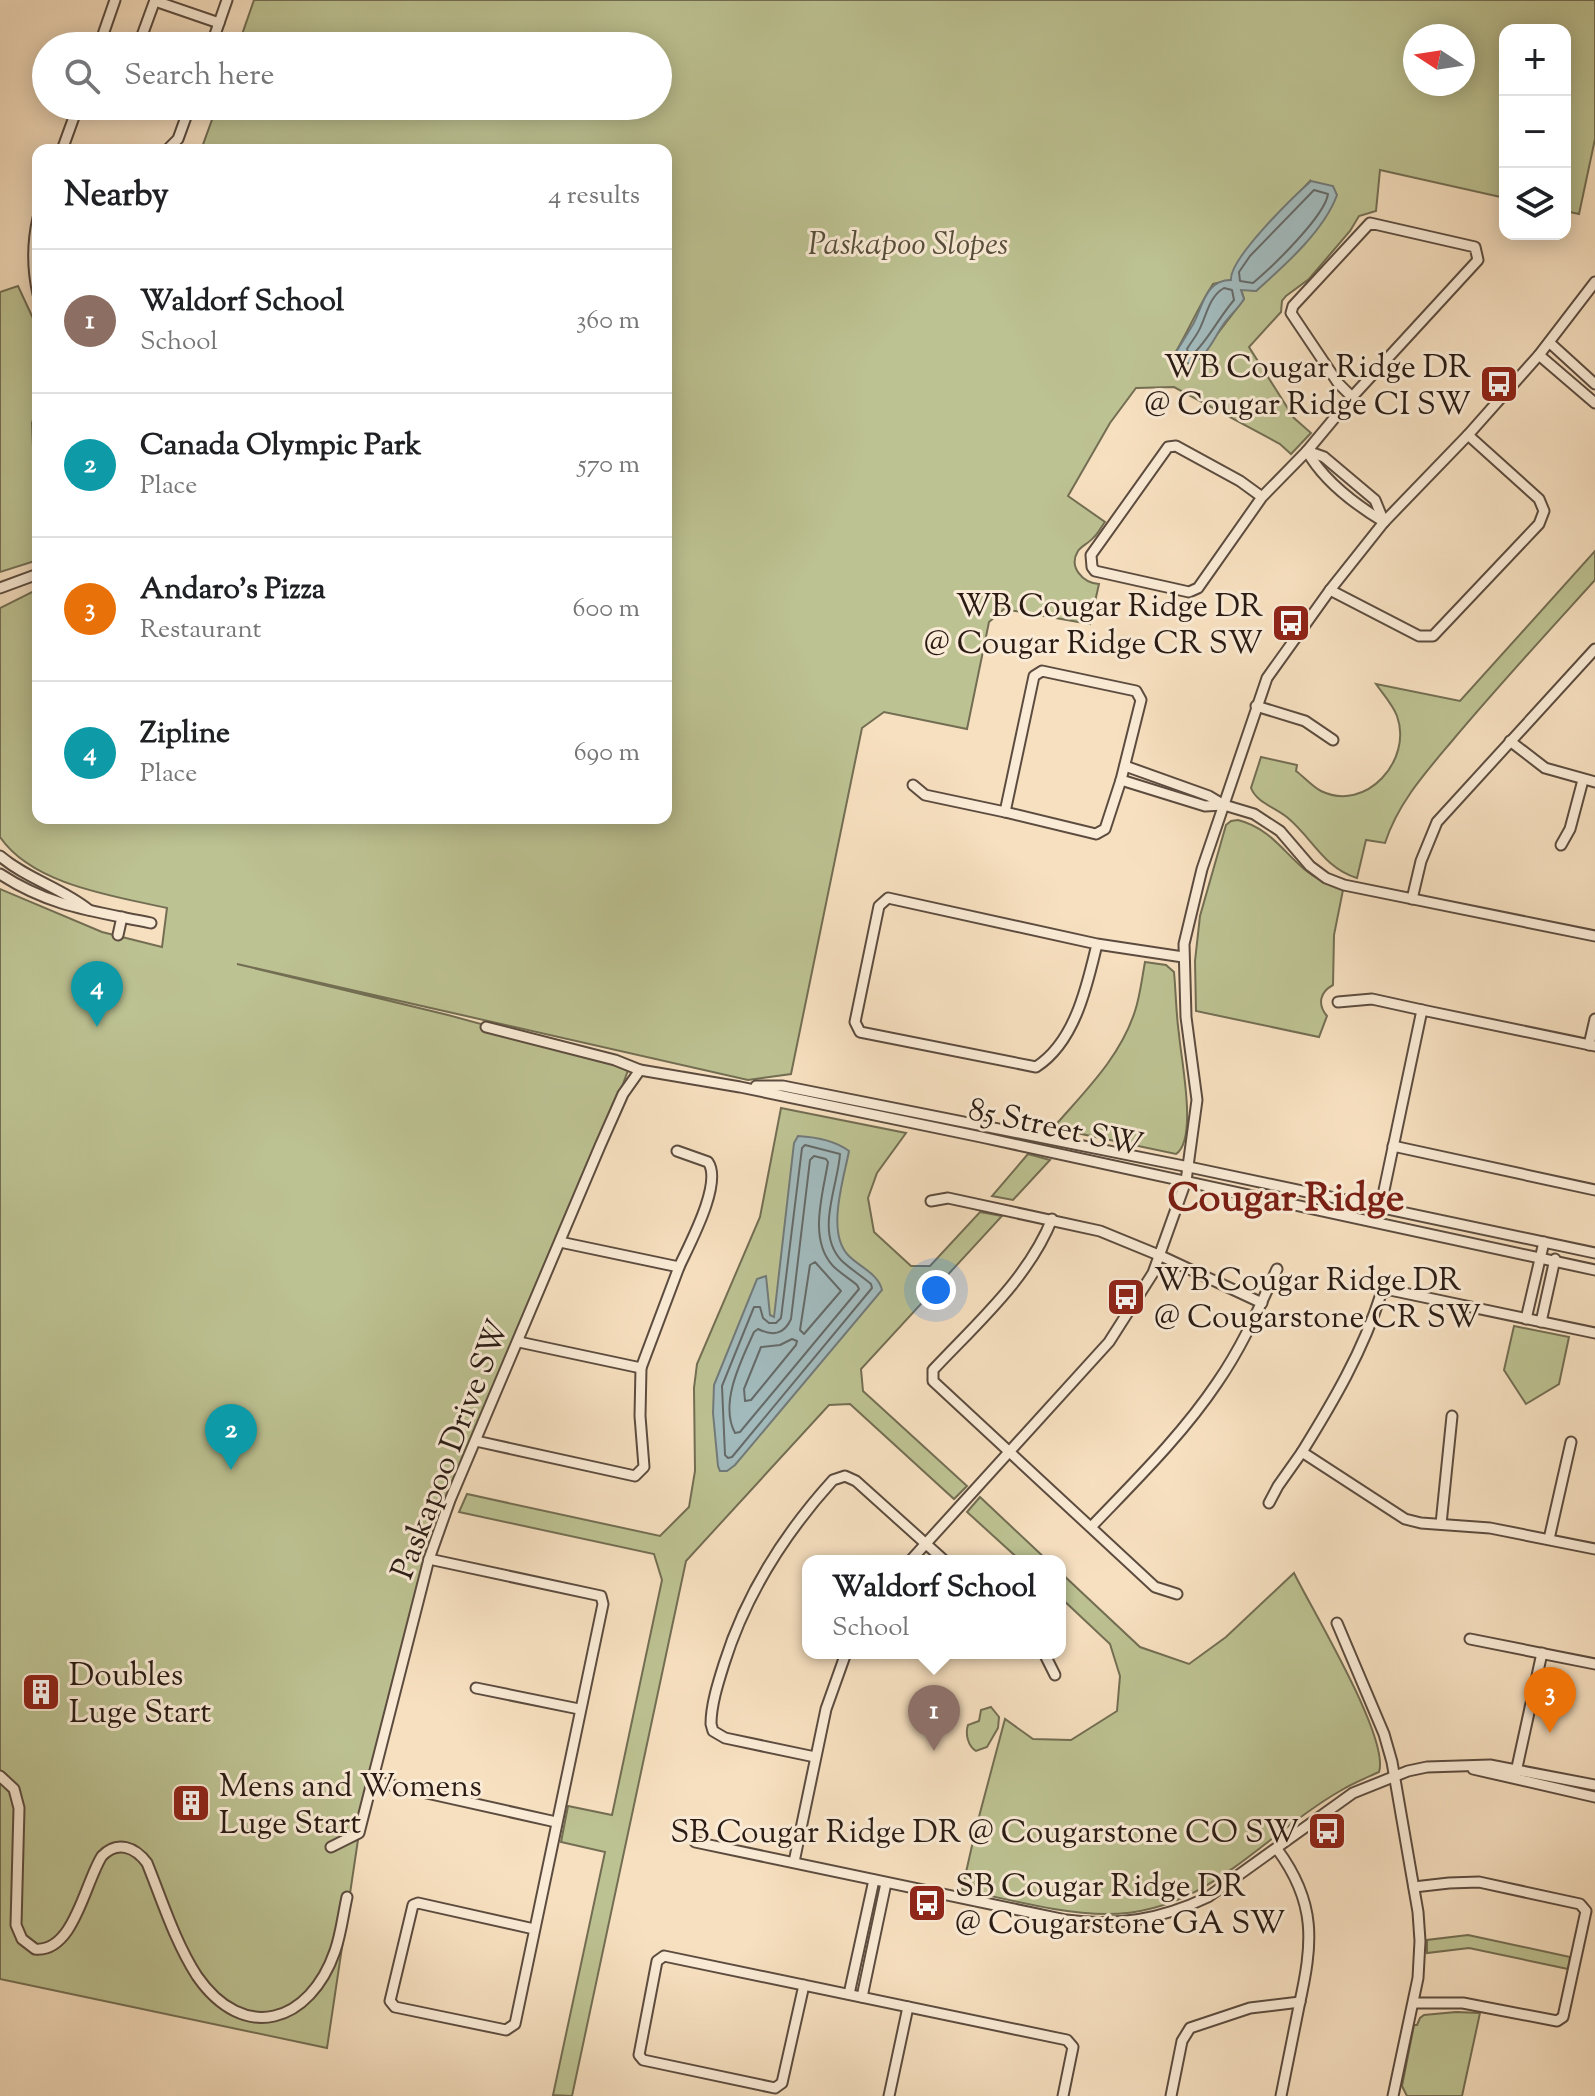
<!DOCTYPE html>
<html lang="en">
<head>
<meta charset="utf-8">
<style>
	body { margin:0; font-family:"Sorts Mill Goudy",serif; background:#f6f6f6; color:#202124 }
	.controls { position:absolute; right:24px; top:24px; display:grid; overflow:hidden; border-radius:16px; box-shadow:0 4px 20px #0003 }
	.controls button { width:72px; height:72px; display:grid; place-items:center; padding:0; border:0; border-bottom:2px solid #e0e0e0; background:#fff; color:#202124; font:40px sans-serif }
	.compass { position:absolute; left:1403px; top:24px; width:72px; height:72px; border-radius:50%; background:#fff; box-shadow:0 4px 20px #0003; rotate:282deg }
	.you { position:absolute; left:936px; top:1290px; width:28px; height:28px; margin:-20px; border:6px solid #fff; border-radius:50%; background:#1a73e8; box-shadow:0 0 0 12px #1a73e833 }
	.badge { display:grid; place-items:center; width:52px; height:52px; border-radius:50%; background:#d93025; color:#fff; font-size:26px; font-weight:700 }
	.pin { position:absolute; translate:-50% -66px; filter:drop-shadow(0 2px 4px #0008) }
	.pin::after { content:''; position:absolute; top:42px; width:28px; height:24px; background:inherit; clip-path:polygon(0 0,100% 0,50% 100%) }
	.popup { position:absolute; left:802px; top:1555px; width:264px; height:104px; box-sizing:border-box; display:grid; place-content:center; border-radius:16px; background:#fff; filter:drop-shadow(0 2px 6px #0005); font-size:26px; white-space:nowrap; color:#757577 }
	.popup b { font-size:30px; color:#202124 }
	.popup::after { content:''; position:absolute; left:50%; top:100%; margin-left:-16px; border:16px solid transparent; border-top-color:#fff }
	.list { margin:0; padding:0; list-style:none }
	h2 { display:flex; justify-content:space-between; align-items:center; height:104px; margin:0; padding:0 32px; font-size:34px }
	h2 small { font-size:26px; font-weight:400; color:#757577 }
	.list li { display:grid; grid-template-columns:52px 1fr auto; gap:24px; align-items:center; box-sizing:border-box; height:144px; padding:0 32px; border-top:2px solid #e0e0e0 }
	.list b { display:block; font-size:30px; white-space:nowrap }
	.list p { margin:0; font-size:26px; white-space:nowrap; color:#757577 }
	.list em { font-size:26px; font-style:normal; color:#757577 }
	.icon { flex:none; width:44px; height:44px; fill:none; stroke:currentColor; stroke-width:2; stroke-linecap:round; stroke-linejoin:round }
	.map { position:relative; flex:none; width:1595px; height:2096px; overflow:hidden }
	.search { position:absolute; background:#fff; box-shadow:0 4px 20px #0003; left:32px; top:32px; width:640px; height:88px; display:flex; align-items:center; gap:20px; box-sizing:border-box; padding:0 28px; border-radius:44px; color:#757577; font-size:30px }
	.panel { position:absolute; background:#fff; box-shadow:0 4px 20px #0003; left:32px; top:144px; width:640px; height:680px; border-radius:16px }
	.map>svg:first-child { display:block }
	.green { fill:#bdc292; stroke:#736e53; stroke-width:2; fill-rule:evenodd }
	.water { fill:#a2babc; stroke:#727a79; stroke-width:2 }
	.lines { fill:none; stroke-linecap:round; stroke-linejoin:round }
	.shore { stroke:#666a68; stroke-width:2 }
	.minor-casing { stroke:#5c4c3f; stroke-width:13 }
	.minor { stroke:#faebd6; stroke-width:9 }
	.labels { text-anchor:middle; stroke-width:6; stroke-linejoin:round; paint-order:stroke }
	.park-label { font-size:32px; font-style:italic; fill:#554d3a; stroke:#faebd6 }
	.poi-label { font-size:32px; fill:#291b14; stroke:#faebd6; text-anchor:start }
	.street-label { font-size:32px; fill:#291b14; stroke:#faebd6 }
	.district-label { font-size:40px; font-weight:bold; fill:#7a1f14; stroke:#faebd6 }
</style>
</head>
<body>
<div class="map">
<svg width="1595" height="2096" viewBox="0 0 1595 2096">
	<rect width="100%" height="100%" fill="#f7e0c0"/>
	<filter id="stains"><feTurbulence type="fractalNoise" baseFrequency=".0025" numOctaves="4"/><feColorMatrix values="0 0 0 0 .2 0 0 0 0 .09 0 0 0 0 .02 0 0 0 .5 -.17"/></filter>
	<radialGradient id="worn" r=".72"><stop offset=".6" stop-color="#630" stop-opacity="0"/><stop offset="1" stop-color="#630" stop-opacity=".3"/></radialGradient>
	<g class="green">
		<path d="M254 0H1595V139L1579 214 1565 211V30H1505V198L1380 170 1376 211 1359 216 1350 231 1309 279 1286 296 1282 301 1281 312 1249 347 1294 418 1311 433 1291 454 1280 444 1174 387 1136 388 1110 423 1068 496 1105 522C1101 527 1098 534 1093 538 1089 543 1081 546 1078 551 1068 567 1083 583 1099 584L1090 624 1004 609 989 622 967 729 884 712 862 728 791 1074 748 1080 237 964 448 1015 630 1065 600 1146 429 1559 359 1833 327 2048 0 1979V889L102 932 162 947 167 908C114 896 33 885 0 837V608L38 589V818H666V150H201L217 106H658V46H238ZM1415 36H1463V84H1415ZM1310 181 1316 228 1305 243 1256 291 1241 289 1244 299 1215 337 1174 355C1188 332 1198 307 1213 284L1231 280 1273 221Z"/>
		<polygon points="18,286 38,329 38,403 32,423 33,448 38,458 38,560 0,572 0,292"/>
		<path d="M1595 551V580C1547 633 1498 686 1452 741 1425 773 1398 803 1385 843L1366 840 1357 878C1324 868 1313 839 1288 818 1275 807 1257 803 1251 788L1261 757 1297 765 1296 771C1304 777 1313 787 1321 791 1366 813 1413 760 1397 716 1393 705 1383 694 1376 684L1460 701Z"/>
		<path d="M1238 820C1269 828 1282 850 1304 869 1316 879 1329 885 1343 890L1334 935 1333 985C1320 992 1317 1004 1327 1016L1319 1037 1196 1011 1195 961 1200 916 1226 825 1231 821Z"/>
		<path d="M1145 962 1166 965 1174 972C1176 993 1176 1014 1179 1034 1181 1060 1198 1139 1176 1154L1053 1128C1084 1092 1120 1058 1135 1011 1140 996 1142 978 1145 962Z"/>
		<polygon points="781,1108 906,1133 877,1173 868,1198 874,1232 911,1266 930,1266 980,1212 1002,1216 861,1369 863,1391 967,1486 954,1499 850,1404 829,1405 686,1561 572,2096 553,2095 605,1852 561,1842 568,1806 612,1815 662,1580 654,1554 459,1512 467,1494 660,1536 689,1507 695,1471 694,1388 697,1364 760,1217"/>
		<polygon points="1028,1154 1050,1160 1013,1200 992,1196"/>
		<polygon points="1514,1326 1569,1337 1559,1384 1526,1404 1504,1370"/>
		<polygon points="980,1497 1048,1561 1021,1561 967,1512"/>
		<path d="M1060 1572 1140 1647 1189 1664 1226 1637 1294 1573C1312 1610 1390 1738 1379 1772 1366 1778 1353 1783 1340 1791 1261 1836 1207 1914 1107 1914 1059 1914 1009 1899 962 1890L976 1828 1005 1719 1033 1739 1071 1740 1117 1711 1120 1676 1110 1644 1060 1597Z"/>
		<path d="M991 1707 999 1717 998 1728 987 1747 976 1751C968 1746 965 1734 968 1725L979 1721 981 1710Z"/>
		<polygon points="1468,1935 1570,1957 1568,1969 1469,1948 1427,1953 1427,1940"/>
		<polygon points="1456,2012 1480,2013 1462,2096 1407,2096 1402,2086 1414,2025 1417,2025 1420,2018 1424,2015"/>
	</g>
	<g class="water">
		<path d="M1311 181 1333 186 1337 195C1324 231 1284 266 1256 291L1241 290 1244 299C1238 309 1229 316 1223 325 1211 342 1202 372 1175 361L1174 355C1180 346 1186 336 1192 326 1203 308 1204 280 1231 280 1229 259 1293 197 1311 181Z"/>
		<path d="M798 1136C816 1137 834 1140 849 1151 844 1178 826 1232 848 1255 859 1267 878 1273 882 1290L735 1465 727 1471H720L718 1466 713 1413 714 1385 757 1279 766 1276 770 1315 774 1317 794 1143Z"/>
	</g>
	<g class="lines">
		<g class="shore">
			<path d="M1314 190 1328 194C1325 216 1272 267 1253 283L1240 281 1239 272 1250 256Z"/>
			<path d="M1224 288 1232 290 1234 300C1220 316 1206 343 1193 354H1189L1187 349C1191 342 1198 334 1201 326 1207 313 1210 296 1224 288Z"/>
			<path d="M805 1145 840 1154C838 1186 815 1232 841 1260 850 1269 862 1276 871 1284L872 1288 732 1457 728 1458 725 1455 722 1386 754 1307H760L763 1318 769 1323H776L781 1318 802 1148Z"/>
			<path d="M814 1156 826 1159 828 1162C823 1194 808 1239 833 1266 840 1273 850 1279 857 1285L859 1289 740 1432 735 1433C719 1403 741 1361 754 1332L758 1329C772 1336 784 1335 791 1319L810 1160Z"/>
			<polygon points="815,1262 841,1291 804,1334 800,1330 810,1265"/>
			<polygon points="792,1339 797,1341 796,1345 751,1400 745,1401 744,1389 761,1347 780,1345"/>
		</g>
		<defs>
			<g id="minor">
				<polyline points="155,1 219,23"/>
				<polyline points="99,46 115,0"/>
				<polyline points="141,46 140,41 155,0"/>
				<polyline points="211,46 227,0"/>
				<polyline points="62,150 78,106"/>
				<polyline points="167,150 178,139 190,106"/>
				<path d="M38 218C32 244 32 267 38 294"/>
				<polyline points="1550,343 1595,384"/>
				<polyline points="1539,355 1595,403"/>
				<polyline points="1307,451 1324,457 1375,500 1384,522"/>
				<path d="M1307 451C1323 480 1356 505 1384 522"/>
				<polyline points="1262,497 1240,481 1176,446 1168,447 1091,555 1092,567 1095,571 1189,592 1198,588 1262,497 1307,451 1352,397 1478,260 1475,247 1370,223 1293,306 1291,313 1338,383 1352,397"/>
				<polyline points="0,588 38,574"/>
				<polyline points="1330,590 1419,636 1433,636 1539,524 1544,511 1539,499 1468,435"/>
				<polygon points="1042,671 1136,691 1141,700 1121,780 1105,829 1096,834 1005,812 1034,676"/>
				<polyline points="1256,706 1305,721 1333,740"/>
				<polyline points="1510,741 1545,768 1595,782"/>
				<polyline points="1125,766 1209,796 1224,805"/>
				<polyline points="1121,780 1205,806 1224,805 1254,814 1280,831 1310,866 1326,878 1344,885 1595,936"/>
				<polyline points="913,785 925,795 1005,812"/>
				<polyline points="1561,845 1570,829 1583,780"/>
				<path d="M0 856C27 879 62 888 89 910"/>
				<path d="M0 874C50 907 94 911 151 923"/>
				<polyline points="1412,899 1421,861 1437,822 1595,649"/>
				<polyline points="118,935 122,917"/>
				<path d="M1097 944C1087 986 1075 1042 1036 1067L860 1032 855 1022 879 906 888 898 1097 944 1183 957"/>
				<polyline points="1338,1002 1372,999 1422,1010"/>
				<polyline points="486,1027 615,1060 640,1070 740,1087 981,1137 1595,1270"/>
				<polyline points="1589,1045 1595,1019"/>
				<polyline points="756,1086 783,1086 1189,1167 1595,1253"/>
				<polyline points="1393,1146 1595,1190"/>
				<path d="M677 1151 708 1162C723 1183 689 1245 679 1267"/>
				<polyline points="931,1201 948,1198 1100,1231 1161,1256 1262,1303"/>
				<polyline points="1379,1214 1422,1010 1595,1046"/>
				<path d="M1052 1219C1028 1279 976 1324 933 1370V1381L1155 1587 1177 1594"/>
				<polyline points="1526,1319 1544,1242"/>
				<polyline points="1541,1322 1555,1259"/>
				<path d="M1595 1333 1390 1290 1381 1294C1363 1351 1333 1402 1302 1452L1405 1519 1421 1523 1490 1528 1595 1549"/>
				<polyline points="519,1342 641,1368"/>
				<polyline points="476,1441 635,1476 644,1467 640,1416 641,1368 679,1267 560,1242"/>
				<polyline points="1269,1503 1278,1486 1302,1452"/>
				<polyline points="1441,1524 1452,1416"/>
				<path d="M1092 1526C1136 1480 1182 1435 1217 1383 1242 1347 1259 1308 1277 1269"/>
				<polyline points="1549,1539 1571,1442"/>
				<polyline points="429,1559 601,1596 603,1604 515,2024 506,2030 395,2007 390,2001 413,1905 418,1903 534,1929"/>
				<polyline points="910,1561 1109,1342 1153,1273 1186,1181 1197,1100 1186,1017 1184,944 1202,869 1267,678 1330,590 1384,522 1468,435 1539,355 1595,282"/>
				<polyline points="1337,1623 1384,1734 1392,1762 1418,1912 1420,1941 1418,1978 1393,2096"/>
				<polyline points="1470,1639 1595,1664"/>
				<polyline points="1044,1653 1055,1675"/>
				<polyline points="476,1688 579,1709"/>
				<path d="M815 1757 725 1738 713 1731 711 1724C711 1705 718 1683 724 1664 746 1594 784 1534 833 1480L845 1476 856 1481 945 1561"/>
				<polyline points="1473,1769 1595,1797"/>
				<polyline points="1516,1772 1542,1653"/>
				<path d="M0 1776 14 1789 19 1808 16 1925 22 1939 35 1949C74 1953 85 1882 102 1856 117 1840 135 1847 147 1863 162 1900 175 1942 197 1976 244 2044 310 2023 335 1951 341 1934 343 1915 347 1897"/>
				<polyline points="373,1781 556,1822"/>
				<path d="M695 1842 1066 1920C1117 1927 1162 1919 1208 1897L1353 1793 1408 1771 1427 1767 1490 1765 1595 1785"/>
				<polyline points="331,1847 359,1833 429,1559 450,1500 600,1146 623,1094 640,1070"/>
				<path d="M1277 1849C1317 1903 1313 1943 1299 2006 1293 2036 1287 2066 1281 2096"/>
				<polyline points="794,1862 826,1709 846,1653"/>
				<polyline points="804,1985 782,2083 775,2088 643,2060 639,2055 657,1961 664,1956 1067,2040 1073,2047 1063,2096"/>
				<polyline points="849,1994 874,1880"/>
				<polyline points="862,1997 886,1883"/>
				<polyline points="1414,2003 1463,2003 1557,2021 1563,2017 1586,1911 1580,1904 1479,1882 1449,1883 1414,1887"/>
				<polyline points="889,2096 908,2007"/>
				<polyline points="1171,2096 1182,2041 1190,2028 1250,2008 1300,2002"/>
			</g>
		</defs>
		<use href="#minor" class="minor-casing"/>
		<use href="#minor" class="minor"/>
	</g>
	<defs>
		<symbol id="bus-square" viewBox="-11 -11 22 22"><rect x="-9" y="-9" width="18" height="18" rx="4" fill="#8f2418" stroke="#faebd6"/><path d="M-5-6H5V4H4V6H2V4H-2V6H-4V4H-5ZM-3.5-4V0h7V-4ZM-3.5 1.2v1.5H-2V1.2ZM2 1.2v1.5H3.5V1.2Z" fill="#fff"/></symbol>
		<symbol id="building-square" viewBox="-11 -11 22 22"><rect x="-9" y="-9" width="18" height="18" rx="4" fill="#8f2418" stroke="#faebd6"/><path d="M-4-6H4V6H1V3H-1V6H-4ZM-2.5-4.3h1.7v1.8h-1.7ZM.8-4.3h1.7v1.8H.8ZM-2.5-1h1.7V.8h-1.7ZM.8-1h1.7V.8H.8Z" fill="#fff"/></symbol>
	</defs>
	<g fill-rule="evenodd">
		<use href="#bus-square" x="1477" y="362" width="44" height="44"/>
		<use href="#bus-square" x="1269" y="601" width="44" height="44"/>
		<use href="#bus-square" x="1104" y="1275" width="44" height="44"/>
		<use href="#building-square" x="19" y="1670" width="44" height="44"/>
		<use href="#building-square" x="169" y="1781" width="44" height="44"/>
		<use href="#bus-square" x="1305" y="1809" width="44" height="44"/>
		<use href="#bus-square" x="905" y="1881" width="44" height="44"/>
	</g>
	<g class="labels">
		<g class="park-label">
			<text x="908" y="254">Paskapoo Slopes</text>
		</g>
		<g class="poi-label">
			<text x="1471" y="377" text-anchor="end">WB Cougar Ridge DR<tspan x="1471" dy="37">@ Cougar Ridge CI SW</tspan></text>
			<text x="1263" y="616" text-anchor="end">WB Cougar Ridge DR<tspan x="1263" dy="37">@ Cougar Ridge CR SW</tspan></text>
			<text x="1154" y="1290">WB Cougar Ridge DR<tspan x="1154" dy="37">@ Cougarstone CR SW</tspan></text>
			<text x="69" y="1685">Doubles<tspan x="69" dy="37">Luge Start</tspan></text>
			<text x="219" y="1796">Mens and Womens<tspan x="219" dy="37">Luge Start</tspan></text>
			<text x="1299" y="1842" text-anchor="end">SB Cougar Ridge DR @ Cougarstone CO SW</text>
			<text x="955" y="1896">SB Cougar Ridge DR<tspan x="955" dy="37">@ Cougarstone GA SW</tspan></text>
		</g>
		<g class="street-label">
			<text transform="translate(1056 1126) rotate(12)" y="11">85 Street SW</text>
			<text transform="translate(449 1449) rotate(-69)" y="11">Paskapoo Drive SW</text>
		</g>
		<g class="district-label">
			<text x="1286" y="1210">Cougar Ridge</text>
		</g>
	</g>
	<rect width="100%" height="100%" filter="url(#stains)"/>
	<rect width="100%" height="100%" fill="url(#worn)"/>
</svg>
<div class="controls">
<button>+</button>
<button>−</button>
<button><svg class="icon" aria-label="layers" viewBox="0 0 24 24"><path d="M12 4l9 5-9 5-9-5zM3 14l9 5 9-5"/></svg></button>
</div>
<svg class="compass" viewBox="-18 -18 36 36"><path d="M0-13l5 13h-10z" fill="#e53935"/><path d="M0 13l5-13h-10z" fill="#757577"/></svg>
<div class="you"></div>
<div class="pin badge" style="left:934px;top:1751px;background:#8d6e63">1</div>
<div class="popup"><b>Waldorf School</b>School</div>
<div class="pin badge" style="left:231px;top:1470px;background:#0f9aa8">2</div>
<div class="pin badge" style="left:1550px;top:1733px;background:#e8710a">3</div>
<div class="pin badge" style="left:97px;top:1027px;background:#0f9aa8">4</div>
<div class="search"><svg class="icon" aria-label="search" viewBox="0 0 24 24"><circle cx="10" cy="10" r="6"/><path d="M15 15l6 6"/></svg>Search here</div>
<section class="panel">
<h2>Nearby<small>4 results</small></h2>
<ul class="list">
<li><span class="badge" style="background:#8d6e63">1</span><div><b>Waldorf School</b><p>School</p></div><em>360 m</em></li>
<li><span class="badge" style="background:#0f9aa8">2</span><div><b>Canada Olympic Park</b><p>Place</p></div><em>570 m</em></li>
<li><span class="badge" style="background:#e8710a">3</span><div><b>Andaro's Pizza</b><p>Restaurant</p></div><em>600 m</em></li>
<li><span class="badge" style="background:#0f9aa8">4</span><div><b>Zipline</b><p>Place</p></div><em>690 m</em></li>
</ul>
</section>
</div>
</body>
</html>
